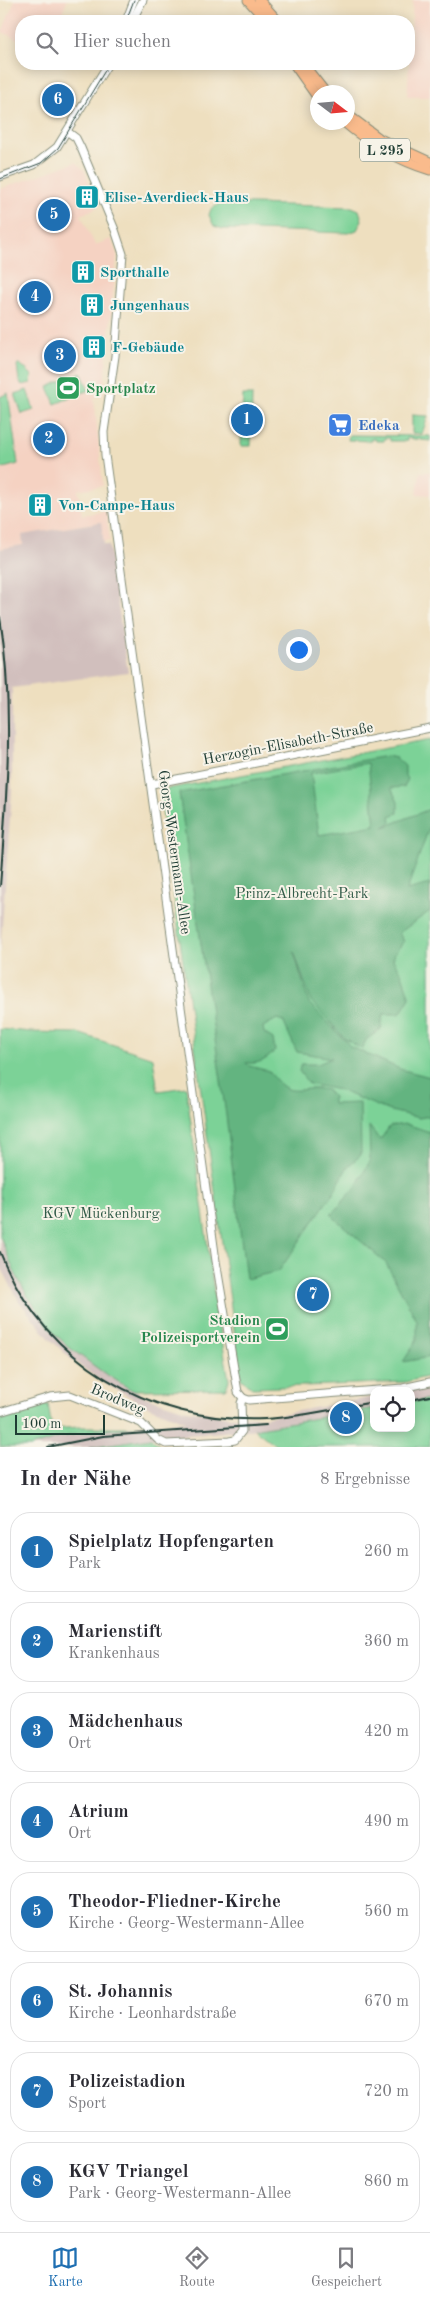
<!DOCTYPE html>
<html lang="de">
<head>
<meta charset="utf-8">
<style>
	body { margin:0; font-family:"Old Standard TT",serif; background:#f7f7f7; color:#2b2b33 }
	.controls { position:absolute; right:15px; bottom:15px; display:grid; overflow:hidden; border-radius:10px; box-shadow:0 2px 12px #0003 }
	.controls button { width:45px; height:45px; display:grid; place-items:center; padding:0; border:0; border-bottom:1px solid #e1e1e2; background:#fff; color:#2b2b33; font:25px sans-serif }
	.compass { position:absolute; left:310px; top:85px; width:45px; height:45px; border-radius:50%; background:#fff; box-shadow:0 2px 12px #0003; rotate:106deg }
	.scale { position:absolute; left:15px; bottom:12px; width:90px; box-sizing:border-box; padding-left:5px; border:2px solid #1f3d34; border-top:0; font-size:14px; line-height:18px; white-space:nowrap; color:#1f3d34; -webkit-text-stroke:4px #f7f3e8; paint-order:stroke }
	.you { position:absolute; left:298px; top:649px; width:18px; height:18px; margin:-12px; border:4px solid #fff; border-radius:50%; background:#1a73e8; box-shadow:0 0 0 8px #1a73e833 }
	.badge { display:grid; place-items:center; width:32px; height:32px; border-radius:50%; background:#1f6fb2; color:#fff; font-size:16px; font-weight:700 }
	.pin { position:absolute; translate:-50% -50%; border:2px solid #fff; box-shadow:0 1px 5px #0006 }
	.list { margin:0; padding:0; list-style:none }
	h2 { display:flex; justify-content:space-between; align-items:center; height:65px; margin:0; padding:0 20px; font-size:21px }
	h2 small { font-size:16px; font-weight:400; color:#7c7c81 }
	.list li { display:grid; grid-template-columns:32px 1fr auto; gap:15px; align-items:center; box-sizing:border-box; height:80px; margin:0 10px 10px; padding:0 10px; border:1px solid #e1e1e2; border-radius:20px }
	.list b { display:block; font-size:19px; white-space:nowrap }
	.list p { margin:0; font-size:16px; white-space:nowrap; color:#7c7c81 }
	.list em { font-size:16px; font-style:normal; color:#7c7c81 }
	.icon { flex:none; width:28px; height:28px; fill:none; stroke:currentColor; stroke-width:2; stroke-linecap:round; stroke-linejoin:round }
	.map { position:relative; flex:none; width:430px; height:1447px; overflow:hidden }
	.search { position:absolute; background:#fff; box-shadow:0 2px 12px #0003; left:15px; right:15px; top:15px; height:55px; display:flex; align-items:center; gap:12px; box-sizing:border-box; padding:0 18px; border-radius:20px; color:#7c7c81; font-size:19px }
	.sheet { height:785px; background:#fff }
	nav { display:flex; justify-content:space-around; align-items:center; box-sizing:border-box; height:70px; border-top:1px solid #e1e1e2; background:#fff; font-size:14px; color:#7c7c81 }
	nav a { display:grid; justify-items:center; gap:2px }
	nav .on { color:#1f6fb2 }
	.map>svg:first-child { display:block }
	.built { fill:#f5d2c2 }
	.industrial { fill:#d1bfbd }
	.green { fill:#7bd297; stroke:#4d8866 }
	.forest { fill:#64b480; stroke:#42785a; fill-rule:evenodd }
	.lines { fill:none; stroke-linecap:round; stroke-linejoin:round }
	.minor-casing { stroke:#868e7a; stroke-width:9 }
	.major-casing { stroke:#868e7a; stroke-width:11 }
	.minor { stroke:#fff; stroke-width:7 }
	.major { stroke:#fabb8c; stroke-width:9 }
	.tram { stroke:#1f3d34; stroke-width:1 }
	.rail { stroke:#1f3d34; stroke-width:2 }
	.labels { text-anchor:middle; stroke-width:4; stroke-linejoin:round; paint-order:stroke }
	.shield { fill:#f7f3e8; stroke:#60746a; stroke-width:1 }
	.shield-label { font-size:14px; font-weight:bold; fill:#1f3d34 }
	.culture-label { font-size:15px; font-weight:bold; fill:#0d838f; stroke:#f7f3e8; text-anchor:start }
	.leisure-label { font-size:15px; font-weight:bold; fill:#27864d; stroke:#f7f3e8; text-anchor:start }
	.shop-label { font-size:15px; font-weight:bold; fill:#366cbe; stroke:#f7f3e8; text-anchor:start }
	.street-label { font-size:15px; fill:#1f3d34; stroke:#f7f3e8 }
	.park-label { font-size:15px; fill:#315b48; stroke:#f7f3e8 }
</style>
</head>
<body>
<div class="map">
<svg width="430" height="1447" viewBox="0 0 430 1447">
	<rect width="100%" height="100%" fill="#f7f3e8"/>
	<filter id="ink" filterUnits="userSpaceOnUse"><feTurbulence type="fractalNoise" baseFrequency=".02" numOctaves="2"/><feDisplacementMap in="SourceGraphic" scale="10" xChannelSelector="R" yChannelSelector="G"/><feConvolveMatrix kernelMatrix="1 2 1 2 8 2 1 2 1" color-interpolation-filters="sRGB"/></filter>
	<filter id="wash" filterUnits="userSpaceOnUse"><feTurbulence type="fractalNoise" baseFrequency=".0096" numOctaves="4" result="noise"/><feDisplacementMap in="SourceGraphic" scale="20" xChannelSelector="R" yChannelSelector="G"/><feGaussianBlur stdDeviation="1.12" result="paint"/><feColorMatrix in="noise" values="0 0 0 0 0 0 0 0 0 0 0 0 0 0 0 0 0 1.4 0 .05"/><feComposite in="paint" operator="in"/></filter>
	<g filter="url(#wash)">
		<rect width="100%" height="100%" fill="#eedfbf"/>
		<g class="built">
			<polygon points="15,0 67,0 59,21 21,21 21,41 2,32"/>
			<polygon points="413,0 430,0 430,97 407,97"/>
			<polygon points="76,162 84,170 98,207 81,215 95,245 111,239 117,255 103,395 94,398 103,486 78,490 82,515 106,511 110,541 103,542 100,522 22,535 23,545 0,549 0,189"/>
			<polygon points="420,472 430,472 430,495 417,494"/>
		</g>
		<g class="industrial">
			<polygon points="101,522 104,545 109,545 128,672 12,688 12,791 0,953 0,549 23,545 22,535"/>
			<polygon points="0,1236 14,1271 27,1295 53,1332 87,1361 146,1397 186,1410 230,1417 265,1417 374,1397 374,1408 259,1429 151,1438 90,1447 30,1447 61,1437 94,1431 186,1421 149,1407 104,1383 72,1360 49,1338 19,1301 1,1267"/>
			<polygon points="430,1386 430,1399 411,1402 411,1391 407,1391"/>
		</g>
		<g class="green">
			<polygon points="221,203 352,207 359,210 362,220 357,230 348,233 223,229 214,226 209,215 211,209"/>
			<polygon points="19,363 32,375 31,383 22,385 19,381 17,365"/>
			<polygon points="81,372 89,390 55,404 48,387"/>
			<polygon points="27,390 34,410 22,414 15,394"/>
			<polygon points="8,393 18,464 0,469 0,397"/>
			<polygon points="243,395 252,395 251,446 241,446"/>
			<polygon points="412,415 428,416 422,434 412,433"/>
			<polygon points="349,435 430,436 430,441 407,438 407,441 390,441 390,438 384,438 384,441 376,441 375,439 371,439 371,441 348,440"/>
			<polygon points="430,740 430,1376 406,1382 253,1388 241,1379 160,796 166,789"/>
			<polygon points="0,1029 31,1032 78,1033 153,1058 158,1091 186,1087 215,1300 229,1380 226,1389 132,1390 104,1373 70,1348 53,1332 27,1295 14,1271 0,1236"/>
			<polygon points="430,1399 430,1447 278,1447 254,1429 374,1408 374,1428 411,1428 411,1402"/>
			<polygon points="48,1404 52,1429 79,1427 137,1427 94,1431 62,1437 30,1447 0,1447 0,1418"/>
			<polygon points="151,1438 161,1447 90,1447"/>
		</g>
		<g class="forest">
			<path d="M387 756 396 758 405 766V776L408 779 404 787 391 788 398 802V813L390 816 391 822 384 827 430 809V825L407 890 430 884V911L399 933 404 941 395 953 393 960 401 972 410 998 400 1014H383L381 1029 366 1040 362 1049 345 1039 311 1001 294 952 309 1003 351 1047 400 1069 430 1077V1116L419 1118 387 1110 339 1090 309 1084 299 1071 301 1064H318L332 1058 297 1052 283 1021 277 1019 263 1027 264 1033 273 1039 275 1051C265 1061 259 1064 246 1063L249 1066 269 1071C292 1103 297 1084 327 1090L333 1097V1104L360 1103 361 1155 348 1166 335 1190 279 1271 246 1279 226 1115 179 793ZM368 763 375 825 319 835 311 773Z"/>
			<polygon points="406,1124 430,1132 430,1357 403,1362 417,1340 417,1321 386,1263 331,1215 355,1188 370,1161 369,1126 380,1140 390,1126"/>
		</g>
	</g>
	<g filter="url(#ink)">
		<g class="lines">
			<defs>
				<g id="minor">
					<polyline points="126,21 134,0"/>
					<polyline points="132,21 143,0"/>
					<polyline points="68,132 76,138 81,148 115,230 123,254 115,356 104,432 105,455 216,1261 238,1392 243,1398 249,1400 403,1388 430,1382"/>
					<polyline points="0,177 34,165 57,147 108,64"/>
					<polyline points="152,784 430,728"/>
					<polyline points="0,1412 50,1397 70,1395 141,1423 158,1440 166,1444 229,1441 235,1440 242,1431 241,1403 243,1398"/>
				</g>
				<g id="major">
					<polyline points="248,0 267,21"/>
					<polyline points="259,0 278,21"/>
					<polyline points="294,64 318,98"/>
					<polyline points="303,64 325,92"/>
					<polyline points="348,115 380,139 430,162"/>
					<path d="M344 122C370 144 398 160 430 170"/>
				</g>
			</defs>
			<use href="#minor" class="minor-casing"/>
			<use href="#major" class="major-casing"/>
			<use href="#minor" class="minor"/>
			<use href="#major" class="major"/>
			<g class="tram">
				<polyline points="126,21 134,0"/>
				<polyline points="0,179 41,163 58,148 109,64"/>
			</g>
			<g class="rail">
				<path d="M0 617C14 706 7 796 0 886"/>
				<path d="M0 1252C44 1362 149 1424 265 1419 301 1417 338 1408 374 1402"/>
				<polyline points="411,1400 430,1396"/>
				<polyline points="48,1447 103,1436 266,1425"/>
			</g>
		</g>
	</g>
	<defs>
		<symbol id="building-square" viewBox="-11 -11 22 22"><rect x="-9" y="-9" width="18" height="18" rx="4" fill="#0f9aa8" stroke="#f7f3e8"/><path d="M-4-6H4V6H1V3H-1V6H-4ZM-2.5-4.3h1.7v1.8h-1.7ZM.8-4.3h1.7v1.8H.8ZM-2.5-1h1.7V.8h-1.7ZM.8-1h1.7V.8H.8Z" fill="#fff"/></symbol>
		<symbol id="stadium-square" viewBox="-11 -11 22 22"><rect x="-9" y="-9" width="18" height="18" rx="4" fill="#2e9e5b" stroke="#f7f3e8"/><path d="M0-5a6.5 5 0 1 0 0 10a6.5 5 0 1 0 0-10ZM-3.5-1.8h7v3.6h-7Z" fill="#fff"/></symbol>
		<symbol id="supermarket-square" viewBox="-11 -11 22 22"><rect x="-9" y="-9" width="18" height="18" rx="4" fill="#3f7fe0" stroke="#f7f3e8"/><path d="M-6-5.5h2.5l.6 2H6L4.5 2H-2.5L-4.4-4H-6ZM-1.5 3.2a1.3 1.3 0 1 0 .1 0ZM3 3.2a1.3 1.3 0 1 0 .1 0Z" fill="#fff"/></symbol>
	</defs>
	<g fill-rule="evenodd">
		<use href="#building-square" x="73" y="183" width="28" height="28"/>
		<use href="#building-square" x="69" y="258" width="28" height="28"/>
		<use href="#building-square" x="78" y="291" width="28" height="28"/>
		<use href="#building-square" x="80" y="333" width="28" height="28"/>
		<use href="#stadium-square" x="54" y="374" width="28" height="28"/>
		<use href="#supermarket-square" x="326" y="411" width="28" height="28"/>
		<use href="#building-square" x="26" y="491" width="28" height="28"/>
		<use href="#stadium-square" x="263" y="1315" width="28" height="28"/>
	</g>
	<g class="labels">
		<rect class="shield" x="360" y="138.5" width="50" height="23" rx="4"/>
		<g class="shield-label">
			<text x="385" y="155">L 295</text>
		</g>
		<g class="culture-label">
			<text x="104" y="202">Elise-Averdieck-Haus</text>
			<text x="100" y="277">Sporthalle</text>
			<text x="110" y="310">Jungenhaus</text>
			<text x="112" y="352">F-Gebäude</text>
			<text x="58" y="510">Von-Campe-Haus</text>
		</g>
		<g class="leisure-label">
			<text x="86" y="393">Sportplatz</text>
			<text x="260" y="1325" text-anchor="end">Stadion<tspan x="260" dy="17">Polizeisportverein</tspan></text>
		</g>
		<g class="shop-label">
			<text x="358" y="430">Edeka</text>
		</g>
		<g class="street-label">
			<text transform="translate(288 743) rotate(-11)" y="5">Herzogin-Elisabeth-Straße</text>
			<text transform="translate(175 852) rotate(82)" y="5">Georg-Westermann-Allee</text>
			<text transform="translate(118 1399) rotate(23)" y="5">Brodweg</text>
		</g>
		<g class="park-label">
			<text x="302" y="898">Prinz-Albrecht-Park</text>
			<text x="101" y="1218">KGV Mückenburg</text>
		</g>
	</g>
</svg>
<div class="controls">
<button><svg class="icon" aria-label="locate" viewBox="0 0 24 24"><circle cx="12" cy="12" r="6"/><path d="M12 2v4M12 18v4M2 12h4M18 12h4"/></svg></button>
</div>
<svg class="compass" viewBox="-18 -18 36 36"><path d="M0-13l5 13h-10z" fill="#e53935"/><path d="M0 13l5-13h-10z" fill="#7c7c81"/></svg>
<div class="scale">100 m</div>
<div class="you"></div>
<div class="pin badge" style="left:247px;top:420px">1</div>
<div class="pin badge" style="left:49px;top:439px">2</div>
<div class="pin badge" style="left:60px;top:356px">3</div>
<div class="pin badge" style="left:35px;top:297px">4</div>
<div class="pin badge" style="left:54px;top:215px">5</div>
<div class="pin badge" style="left:58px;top:100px">6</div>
<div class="pin badge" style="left:313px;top:1295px">7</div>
<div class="pin badge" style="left:346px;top:1418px">8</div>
<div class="search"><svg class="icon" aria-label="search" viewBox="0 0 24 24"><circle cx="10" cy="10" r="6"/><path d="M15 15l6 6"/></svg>Hier suchen</div>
</div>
<section class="sheet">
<h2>In der Nähe<small>8 Ergebnisse</small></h2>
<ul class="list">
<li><span class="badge">1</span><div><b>Spielplatz Hopfengarten</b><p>Park</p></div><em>260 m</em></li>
<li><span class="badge">2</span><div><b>Marienstift</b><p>Krankenhaus</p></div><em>360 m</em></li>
<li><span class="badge">3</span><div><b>Mädchenhaus</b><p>Ort</p></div><em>420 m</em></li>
<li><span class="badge">4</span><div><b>Atrium</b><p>Ort</p></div><em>490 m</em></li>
<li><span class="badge">5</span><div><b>Theodor-Fliedner-Kirche</b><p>Kirche · Georg-Westermann-Allee</p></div><em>560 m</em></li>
<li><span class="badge">6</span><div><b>St. Johannis</b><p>Kirche · Leonhardstraße</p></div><em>670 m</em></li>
<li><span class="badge">7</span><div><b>Polizeistadion</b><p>Sport</p></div><em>720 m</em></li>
<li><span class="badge">8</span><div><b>KGV Triangel</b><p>Park · Georg-Westermann-Allee</p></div><em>860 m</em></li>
</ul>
</section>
<nav>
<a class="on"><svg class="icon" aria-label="map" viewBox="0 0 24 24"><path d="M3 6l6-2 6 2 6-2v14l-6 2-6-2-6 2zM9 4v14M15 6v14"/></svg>Karte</a>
<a><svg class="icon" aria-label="directions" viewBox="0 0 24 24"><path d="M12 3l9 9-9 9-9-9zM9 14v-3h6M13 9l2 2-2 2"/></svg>Route</a>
<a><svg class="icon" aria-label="saved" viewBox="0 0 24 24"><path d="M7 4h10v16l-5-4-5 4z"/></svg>Gespeichert</a>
</nav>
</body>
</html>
